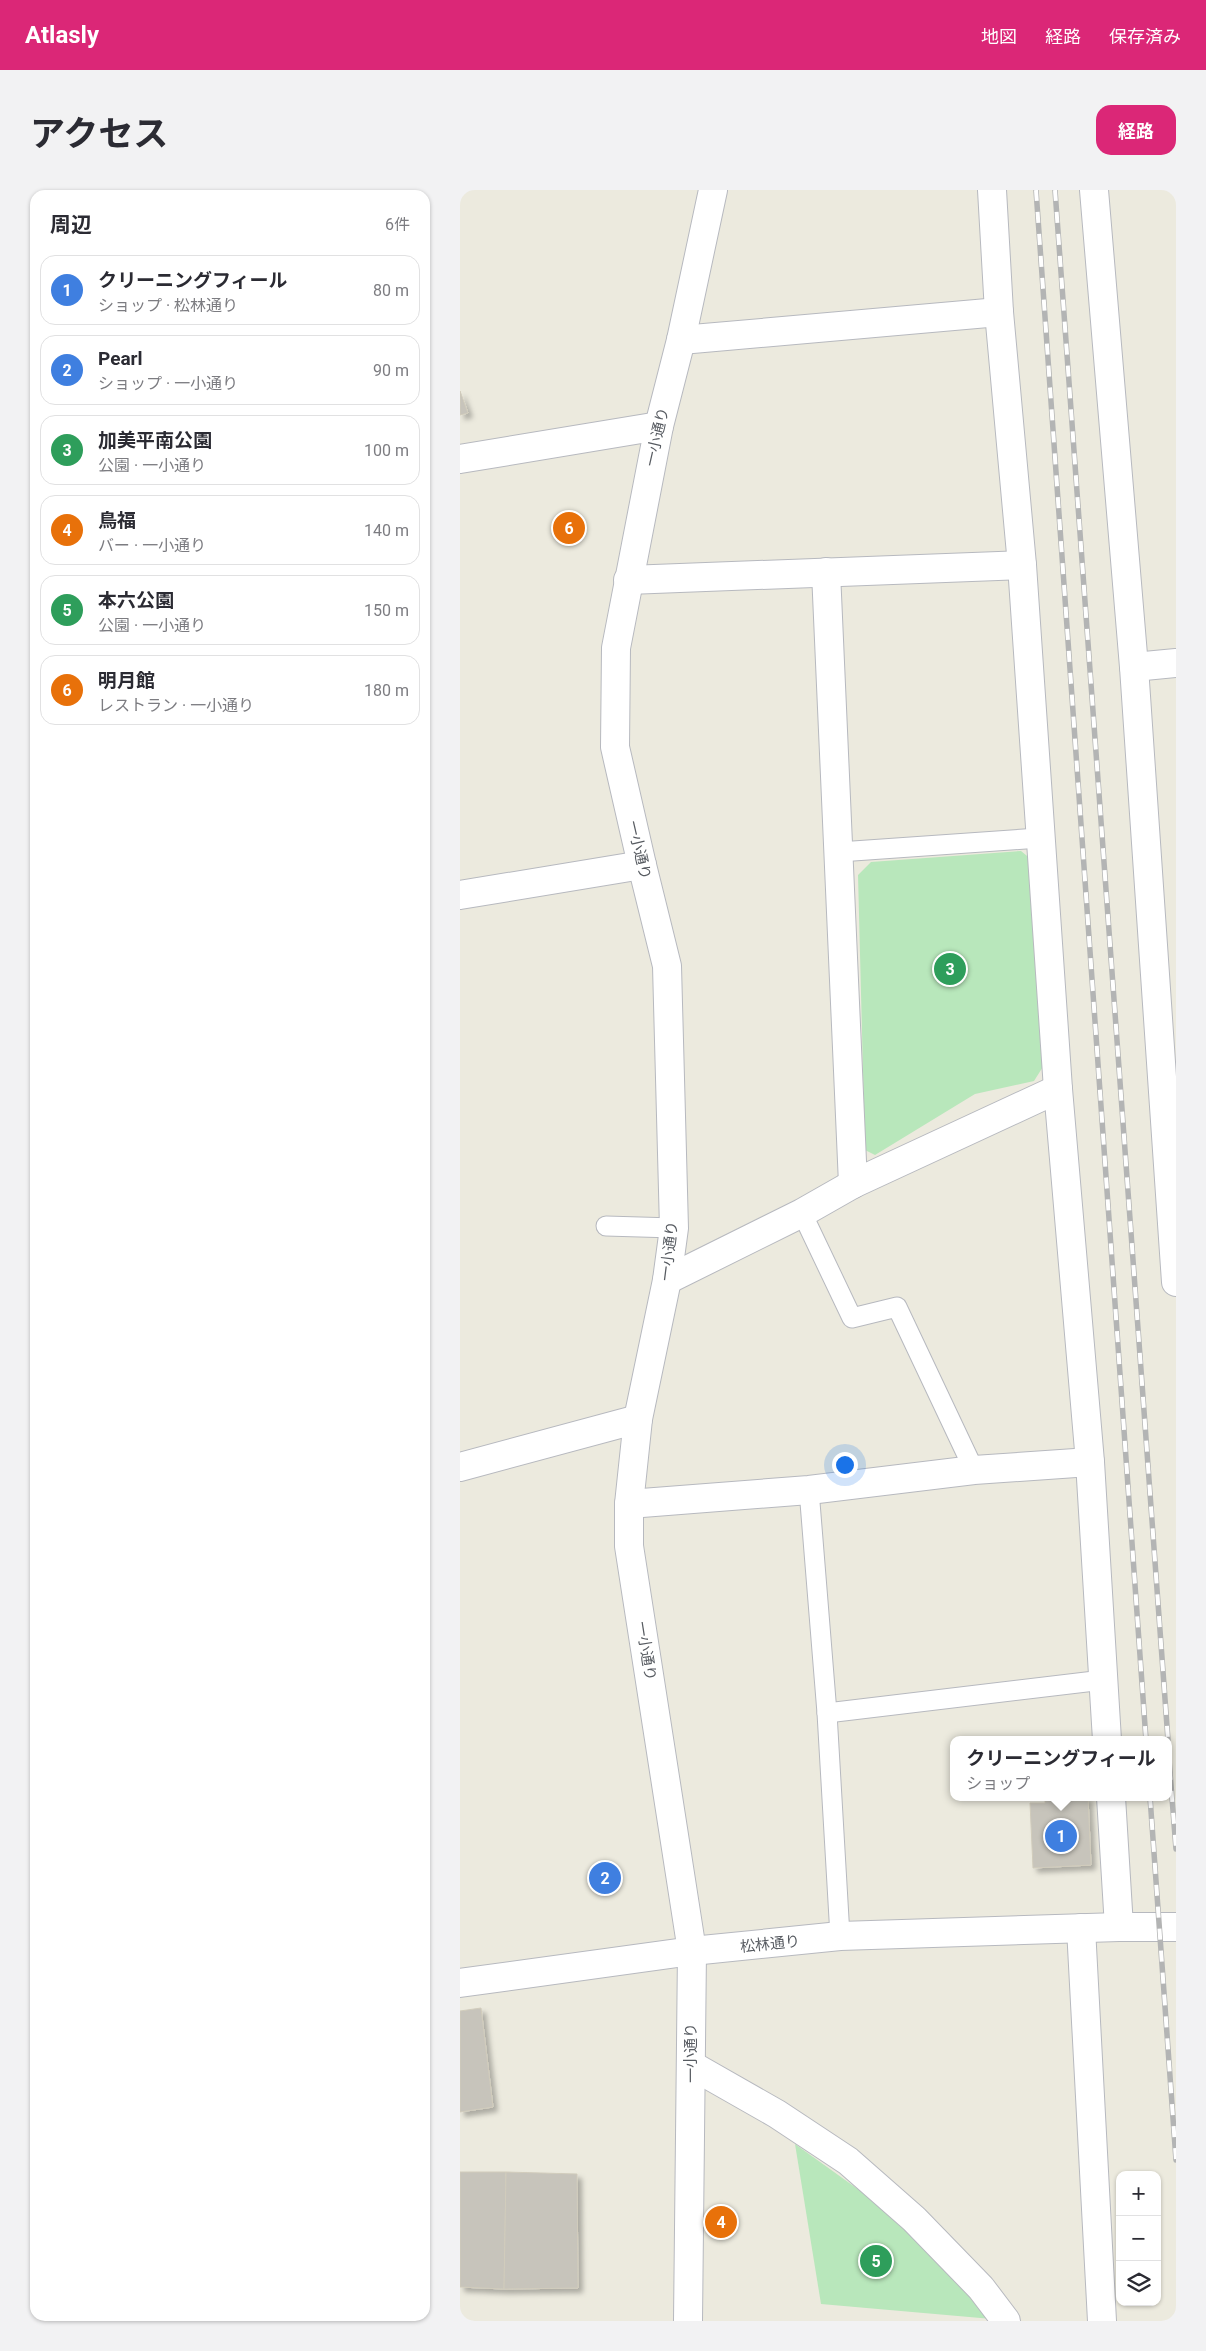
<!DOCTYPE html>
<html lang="ja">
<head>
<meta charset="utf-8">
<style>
	body { margin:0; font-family:Roboto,"Noto Sans JP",sans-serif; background:#f2f2f3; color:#2b2b33 }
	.controls { position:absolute; right:15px; bottom:15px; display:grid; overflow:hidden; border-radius:10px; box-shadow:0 1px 4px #0004 }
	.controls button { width:45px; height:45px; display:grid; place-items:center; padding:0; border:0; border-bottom:1px solid #e1e1e2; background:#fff; color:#2b2b33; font:25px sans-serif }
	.you { position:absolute; left:384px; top:1274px; width:18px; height:18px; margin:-12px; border:4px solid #fff; border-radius:50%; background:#1a73e8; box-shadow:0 0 0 8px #1a73e833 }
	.badge { display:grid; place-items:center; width:32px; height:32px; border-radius:50%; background:#db2777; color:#fff; font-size:16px; font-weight:700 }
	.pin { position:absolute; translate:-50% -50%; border:2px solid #fff; box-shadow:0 1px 5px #0006 }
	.popup { position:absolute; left:490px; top:1546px; width:222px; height:65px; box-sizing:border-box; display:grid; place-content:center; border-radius:10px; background:#fff; filter:drop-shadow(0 1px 4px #0005); font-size:16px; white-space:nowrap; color:#7c7c81 }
	.popup b { font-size:19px; color:#2b2b33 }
	.popup::after { content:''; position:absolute; left:50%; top:100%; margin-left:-10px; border:10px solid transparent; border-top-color:#fff }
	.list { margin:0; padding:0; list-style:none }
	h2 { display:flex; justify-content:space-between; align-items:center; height:65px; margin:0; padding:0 20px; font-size:21px }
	h2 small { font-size:16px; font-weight:400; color:#7c7c81 }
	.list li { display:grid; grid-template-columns:32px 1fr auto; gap:15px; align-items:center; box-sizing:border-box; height:70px; margin:0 10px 10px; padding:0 10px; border:1px solid #e1e1e2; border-radius:15px }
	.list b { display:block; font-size:19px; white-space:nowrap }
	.list p { margin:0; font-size:16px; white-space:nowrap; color:#7c7c81 }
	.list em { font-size:16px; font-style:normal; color:#7c7c81 }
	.icon { flex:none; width:28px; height:28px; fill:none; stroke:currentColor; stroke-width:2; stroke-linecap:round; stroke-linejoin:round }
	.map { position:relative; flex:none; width:716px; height:2131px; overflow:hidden; border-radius:15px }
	header { display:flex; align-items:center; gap:30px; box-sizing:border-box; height:70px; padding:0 25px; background:#db2777; color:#fff }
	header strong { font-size:24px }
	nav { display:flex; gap:28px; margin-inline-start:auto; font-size:18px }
	.intro { display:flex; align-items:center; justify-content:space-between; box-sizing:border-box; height:120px; padding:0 30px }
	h1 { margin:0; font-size:35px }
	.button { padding:12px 22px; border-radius:15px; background:#db2777; color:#fff; font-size:18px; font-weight:700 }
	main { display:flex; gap:30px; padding:0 30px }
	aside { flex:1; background:#fff; border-radius:15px; box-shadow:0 1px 4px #0004 }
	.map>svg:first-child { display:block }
	.green { fill:#b8e7bb }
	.building { fill:#c7c4bb; stroke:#d1ccbc; filter:url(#shadow) }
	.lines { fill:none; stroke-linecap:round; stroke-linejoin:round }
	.service-casing { stroke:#b7b9bf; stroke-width:21 }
	.minor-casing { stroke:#b7b9bf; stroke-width:30 }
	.tertiary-casing { stroke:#b7b9bf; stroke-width:30 }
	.service { stroke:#fff; stroke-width:19 }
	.minor { stroke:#fff; stroke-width:28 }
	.tertiary { stroke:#fff; stroke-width:28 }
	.rail-casing { stroke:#b3b4b4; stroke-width:5.5 }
	.rail { stroke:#fff; stroke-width:4; stroke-dasharray:11; stroke-linecap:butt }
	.labels { text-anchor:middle; stroke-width:4; stroke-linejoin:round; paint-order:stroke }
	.street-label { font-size:15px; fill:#575b61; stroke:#fff }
</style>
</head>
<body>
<header>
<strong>Atlasly</strong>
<nav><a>地図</a><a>経路</a><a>保存済み</a></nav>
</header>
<div class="intro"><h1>アクセス</h1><a class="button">経路</a></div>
<main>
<aside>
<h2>周辺<small>6件</small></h2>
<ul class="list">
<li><span class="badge" style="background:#3f7fe0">1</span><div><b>クリーニングフィール</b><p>ショップ · 松林通り</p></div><em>80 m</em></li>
<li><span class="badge" style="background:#3f7fe0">2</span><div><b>Pearl</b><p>ショップ · 一小通り</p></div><em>90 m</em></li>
<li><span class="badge" style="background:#2e9e5b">3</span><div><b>加美平南公園</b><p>公園 · 一小通り</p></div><em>100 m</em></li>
<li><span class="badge" style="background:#e8710a">4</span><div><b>鳥福</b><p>バー · 一小通り</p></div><em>140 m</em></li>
<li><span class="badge" style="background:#2e9e5b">5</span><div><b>本六公園</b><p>公園 · 一小通り</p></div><em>150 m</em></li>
<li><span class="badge" style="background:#e8710a">6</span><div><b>明月館</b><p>レストラン · 一小通り</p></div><em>180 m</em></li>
</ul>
</aside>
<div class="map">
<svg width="716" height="2131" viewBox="0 0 716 2131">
	<defs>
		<filter id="shadow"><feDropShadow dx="4.5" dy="4.5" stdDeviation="2.5" flood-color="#0004"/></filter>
	</defs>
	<rect width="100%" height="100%" fill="#eceade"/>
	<g class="green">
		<polygon points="561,661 572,670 586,872 574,891 515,904 415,965 405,960 398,685 411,672"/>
		<polygon points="335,1954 438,2028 532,2129 361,2114"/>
	</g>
	<g class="building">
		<polygon points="0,201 8,223 0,225"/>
		<polygon points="585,1607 628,1607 631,1675 573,1678 570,1613 585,1613"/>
		<polygon points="21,1818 33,1917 0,1922 0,1821"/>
		<polygon points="0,1982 46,1982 44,2099 0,2097"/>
		<polygon points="46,1982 117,1984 118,2098 44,2099"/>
	</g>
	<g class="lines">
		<defs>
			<g id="service">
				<polyline points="379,662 579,648"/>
				<polyline points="342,1023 392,1128 437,1117 514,1280"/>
				<polyline points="146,1036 214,1038"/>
				<polyline points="349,1300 367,1523 380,1746"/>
				<polyline points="367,1523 643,1490"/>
			</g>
			<g id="minor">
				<polyline points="532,0 539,122 562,375 598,899 630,1272 647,1550"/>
				<polyline points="634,0 674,477 716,1092"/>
				<polyline points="221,150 539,122"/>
				<polyline points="0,269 199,236"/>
				<polyline points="366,382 393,994"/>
				<polyline points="168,390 562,375"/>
				<polyline points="674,477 716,473"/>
				<polyline points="0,705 182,675"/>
				<polyline points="207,1090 342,1023 393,994 598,899"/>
				<polyline points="0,1277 178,1229"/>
				<polyline points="169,1314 349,1300 514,1280 630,1272"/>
				<polyline points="651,1607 659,1737"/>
				<polyline points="621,1738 642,2131"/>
				<polyline points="0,1793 232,1761 380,1746 659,1737 716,1737"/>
				<polyline points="231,1875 317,1924 388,1971 454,2029 521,2098 546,2131"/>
				<polyline points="228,2131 232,1761"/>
			</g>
			<polyline id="tertiary" points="232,1761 169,1356 169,1314 178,1229 207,1090 214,1038 207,776 182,675 155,557 156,458 199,236 221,150 253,0"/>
		</defs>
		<use href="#service" class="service-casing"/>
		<use href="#minor" class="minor-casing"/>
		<use href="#tertiary" class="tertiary-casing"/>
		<use href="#service" class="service"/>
		<use href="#minor" class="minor"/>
		<use href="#tertiary" class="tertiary"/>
		<defs>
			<g id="rail">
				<polyline points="576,0 686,1550"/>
				<polyline points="595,0 708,1550"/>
				<polyline points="708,1557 716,1659"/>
				<polyline points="690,1607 716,1970"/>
			</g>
		</defs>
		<use href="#rail" class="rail-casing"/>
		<use href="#rail" class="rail"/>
	</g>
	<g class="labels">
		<g class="street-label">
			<text transform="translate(197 247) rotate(-77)" y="5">一小通り</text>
			<text transform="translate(179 660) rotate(77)" y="5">一小通り</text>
			<text transform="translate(209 1061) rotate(-83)" y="5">一小通り</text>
			<text transform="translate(186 1461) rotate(81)" y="5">一小通り</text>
			<text transform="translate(310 1754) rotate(-6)" y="5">松林通り</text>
			<text transform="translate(231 1863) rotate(-90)" y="5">一小通り</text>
		</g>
	</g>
</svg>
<div class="controls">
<button>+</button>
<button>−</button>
<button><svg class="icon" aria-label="layers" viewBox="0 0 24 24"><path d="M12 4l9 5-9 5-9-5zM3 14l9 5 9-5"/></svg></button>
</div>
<div class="you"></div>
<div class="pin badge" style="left:601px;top:1646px;background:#3f7fe0">1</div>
<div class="popup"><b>クリーニングフィール</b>ショップ</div>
<div class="pin badge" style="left:145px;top:1688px;background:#3f7fe0">2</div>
<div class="pin badge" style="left:490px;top:779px;background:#2e9e5b">3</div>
<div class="pin badge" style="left:261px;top:2032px;background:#e8710a">4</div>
<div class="pin badge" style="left:416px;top:2071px;background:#2e9e5b">5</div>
<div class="pin badge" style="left:109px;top:338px;background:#e8710a">6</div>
</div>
</main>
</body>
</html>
